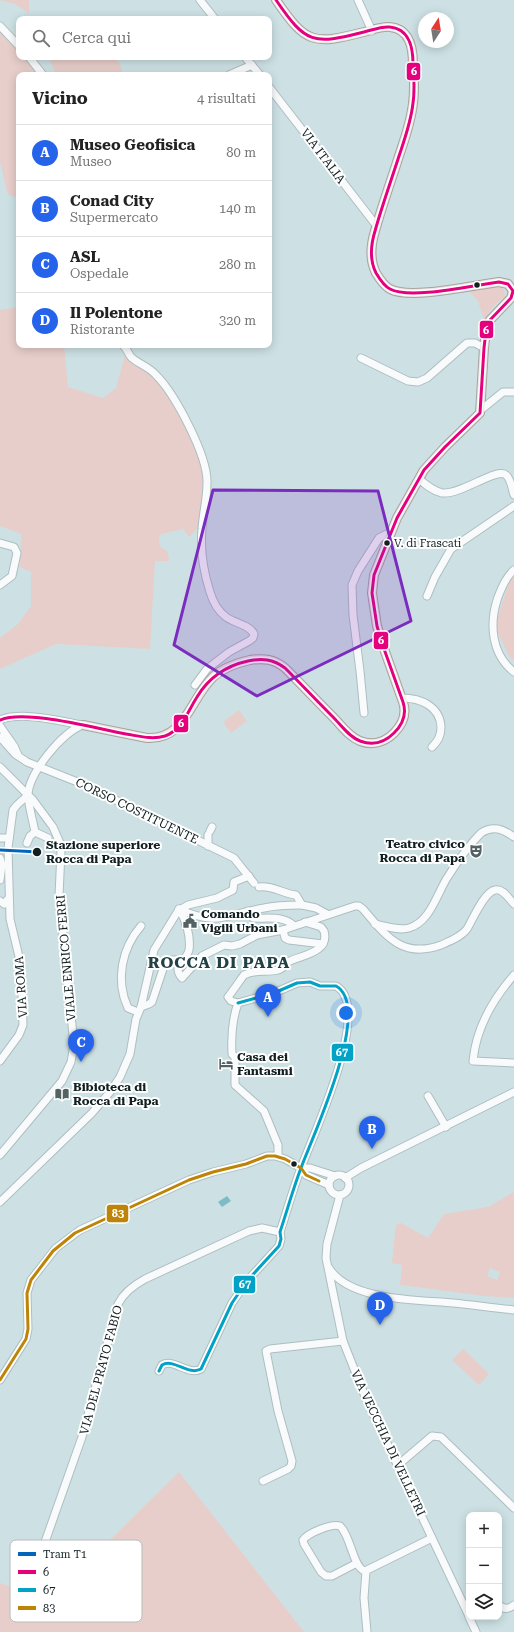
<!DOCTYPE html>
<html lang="it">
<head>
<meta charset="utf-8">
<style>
	body { margin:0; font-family:"Roboto Serif",serif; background:#f2f2f2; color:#222 }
	.controls { position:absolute; right:12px; bottom:12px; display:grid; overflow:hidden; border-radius:8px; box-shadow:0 2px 10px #0003 }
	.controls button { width:36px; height:36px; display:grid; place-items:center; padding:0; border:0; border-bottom:1px solid #e0e0e0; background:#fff; color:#222; font:20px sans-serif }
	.compass { position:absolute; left:418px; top:12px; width:36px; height:36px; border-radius:50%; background:#fff; box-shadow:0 2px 10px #0003; rotate:12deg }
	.you { position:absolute; left:346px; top:1013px; width:14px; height:14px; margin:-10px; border:3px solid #fff; border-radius:50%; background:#1a73e8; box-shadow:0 0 0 6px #1a73e833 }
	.badge { display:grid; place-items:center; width:26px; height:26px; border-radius:50%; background:#2563eb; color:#fff; font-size:13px; font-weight:700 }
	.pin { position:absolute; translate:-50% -33px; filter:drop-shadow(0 1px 2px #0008) }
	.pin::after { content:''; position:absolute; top:21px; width:14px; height:12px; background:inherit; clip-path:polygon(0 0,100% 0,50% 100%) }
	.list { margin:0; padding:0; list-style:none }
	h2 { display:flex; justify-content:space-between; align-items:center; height:52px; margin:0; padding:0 16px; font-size:17px }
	h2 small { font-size:13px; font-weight:400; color:#767676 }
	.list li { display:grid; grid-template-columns:26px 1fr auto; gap:12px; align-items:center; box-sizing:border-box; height:56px; padding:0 16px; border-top:1px solid #e0e0e0 }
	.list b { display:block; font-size:15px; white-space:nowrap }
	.list p { margin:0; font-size:13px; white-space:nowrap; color:#767676 }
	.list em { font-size:13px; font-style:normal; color:#767676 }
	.icon { flex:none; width:22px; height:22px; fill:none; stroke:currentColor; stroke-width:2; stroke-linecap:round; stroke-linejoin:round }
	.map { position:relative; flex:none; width:514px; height:1632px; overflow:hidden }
	.search { position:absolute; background:#fff; box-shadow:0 2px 10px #0003; left:16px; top:16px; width:256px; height:44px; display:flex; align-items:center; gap:10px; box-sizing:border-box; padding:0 14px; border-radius:8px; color:#767676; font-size:15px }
	.panel { position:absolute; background:#fff; box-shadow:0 2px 10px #0003; left:16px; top:72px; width:256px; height:276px; border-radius:8px }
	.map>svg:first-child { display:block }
	.green { fill:#e7ceca; fill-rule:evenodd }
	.water { fill:#7ebbc6 }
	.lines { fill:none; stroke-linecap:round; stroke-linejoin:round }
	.minor-casing { stroke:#aebec1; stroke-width:9 }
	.major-casing { stroke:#a8a2a1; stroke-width:10 }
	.minor { stroke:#f8fafb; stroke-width:7 }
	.major { stroke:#ece6e5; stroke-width:8 }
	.bus-1-casing { stroke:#fff; stroke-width:6 }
	.bus-2-casing { stroke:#fff; stroke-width:6 }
	.bus-3-casing { stroke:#fff; stroke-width:6 }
	.bus-1 { stroke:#e5007d; stroke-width:3 }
	.bus-2 { stroke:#01a2c5; stroke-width:3 }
	.bus-3 { stroke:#be8408; stroke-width:3 }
	.tram-1-casing { stroke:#fff; stroke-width:6 }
	.tram-1 { stroke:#0065bd; stroke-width:3 }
	.marked { fill:#7b2cbf; fill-opacity:0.2; stroke:#7b2cbf; stroke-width:3; stroke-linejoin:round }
	.bus-dot { fill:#111f21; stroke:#fff; stroke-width:1.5 }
	.labels { text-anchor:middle; stroke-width:4; stroke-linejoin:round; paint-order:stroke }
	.bus-label { font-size:11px; fill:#111f21; stroke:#fff; text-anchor:start }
	.street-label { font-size:12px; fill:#111f21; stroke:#fff }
	.poi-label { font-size:12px; font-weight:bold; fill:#111f21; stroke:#fff; text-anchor:start }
	.stop-label { font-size:12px; font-weight:bold; fill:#111f21; stroke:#fff; text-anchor:start }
	.district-label { font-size:16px; font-weight:bold; letter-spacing:1px; fill:#214147; stroke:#fff }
	.key { fill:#fff; stroke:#b8bcbc; stroke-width:1 }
	.key-label { font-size:11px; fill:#111f21 }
	.line-badge { stroke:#fff; stroke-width:1.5 }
	.badge-label { font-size:11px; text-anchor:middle; font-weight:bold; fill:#fff }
</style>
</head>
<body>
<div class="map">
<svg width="514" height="1632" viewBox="0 0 514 1632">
	<rect width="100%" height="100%" fill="#cde1e4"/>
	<g class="green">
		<polygon points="0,0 29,0 29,13 15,4"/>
		<polygon points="0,31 19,50 19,57 26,57 40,75 19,75 19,197 10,196 7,192 0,161"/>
		<polygon points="51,57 115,57 120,64 123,75 56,75 50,60"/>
		<path d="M497 287 504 289 505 297C495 303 490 310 484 320L478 301 469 291Z"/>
		<polygon points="19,307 19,345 64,345 68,387 103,398 116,388 126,351 149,370 165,391 182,416 201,459 206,490 198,528 189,537 183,529 161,534 159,538 160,546 168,552 169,561 155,561 150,649 56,644 0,669 0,638 18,624 31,606 31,572 20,567 21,534 0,526 0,310"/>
		<polygon points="514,577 514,660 510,658 496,629 498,616 510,580"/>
		<polygon points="239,710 247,721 231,733 223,722"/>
		<path d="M514 1192V1298L485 1296 400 1285 402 1265 392 1263 396 1225 401 1223 428 1238 444 1214 488 1207ZM490 1268 500 1272 497 1280 487 1276Z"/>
		<polygon points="463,1349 489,1374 479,1385 452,1360"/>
		<polygon points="179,1472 304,1632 0,1632 0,1583 49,1600"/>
	</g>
	<polygon class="water" points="227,1196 231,1201 222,1207 218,1202"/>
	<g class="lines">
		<defs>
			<g id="minor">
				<polyline points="200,0 215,19"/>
				<polyline points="358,0 372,31"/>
				<polyline points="0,26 19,46"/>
				<polyline points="29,57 43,75"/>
				<polyline points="245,57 260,75"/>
				<polyline points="229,75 252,65"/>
				<polyline points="269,87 376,225"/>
				<path d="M123 345C127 349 128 353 131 357 138 364 148 366 156 375 175 394 208 456 207 483 207 499 203 513 202 529 200 549 204 573 210 592 213 602 218 611 226 617 234 623 250 625 254 634L253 638 249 641 229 652 207 669 195 685"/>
				<polyline points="361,358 408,381 418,382 427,378 467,343 475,343 484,348"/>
				<polyline points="482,409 503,392 514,392"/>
				<path d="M419 479C426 485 433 491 442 493 461 495 497 467 506 475 511 479 512 489 514 495"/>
				<polyline points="0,543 14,547 17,553 12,576 0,585"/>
				<path d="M514 570C506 577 502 587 498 597 489 623 491 654 514 672"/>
				<polyline points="427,596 435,577 451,549 514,506"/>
				<path d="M402 698C420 698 440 706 441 727 441 736 438 741 432 747"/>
				<polyline points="364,713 360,671 353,615 352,585 358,571 379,538 391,532"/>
				<path d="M0 720C21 711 60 721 82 725"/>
				<polyline points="0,726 14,746 18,755"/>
				<polyline points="0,737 15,754 27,762 85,785 234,858 254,883"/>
				<polyline points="0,767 33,800 53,827 60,843 61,851 59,896 74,1045 71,1062 62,1081 0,1155"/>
				<polyline points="210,831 212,827"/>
				<polyline points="35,832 48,838"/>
				<polyline points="208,835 208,846"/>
				<polyline points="0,838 9,838"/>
				<path d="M27 843 30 836 35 832C33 821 29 808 28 796 28 774 62 732 83 725"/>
				<polyline points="0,858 2,865 0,880"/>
				<path d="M259 887C273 885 283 894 296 895L302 905 316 908 327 914"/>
				<polyline points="0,901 4,904 8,899"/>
				<path d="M179 909C186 920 191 937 189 950 186 962 171 965 182 978L202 956 224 945 232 946 240 944 257 935 283 930 355 906H359L363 909C386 936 402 959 441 945 450 941 461 937 467 929 473 919 484 892 495 890 503 888 509 899 514 904"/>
				<path d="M179 909C217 927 228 914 264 908 277 905 289 905 302 905"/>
				<path d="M248 911 253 918C266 919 284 915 294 926"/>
				<path d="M375 924C385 926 399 931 409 928 430 922 437 894 447 878 457 862 468 846 481 833 493 825 503 829 514 837"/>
				<polyline points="283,930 285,938 289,940 323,944"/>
				<path d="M514 975C493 999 476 1029 473 1061L514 1063"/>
				<polyline points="141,1007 149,1004 152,1002 165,963 169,960 183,960"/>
				<path d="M138 1012 128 1008C115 980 122 948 141 926"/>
				<polyline points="0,1061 19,1035 23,1025 21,965 10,919 8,848 13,810 17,805 28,795"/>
				<polyline points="428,1096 446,1127"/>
				<path d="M278 1156V1145L264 1111 235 1085V1057L232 1054C231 1036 232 1020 238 1003L231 1001 228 997C230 995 243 976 244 975 256 969 266 973 278 970 283 969 285 964 290 961 303 955 330 952 324 931L321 927 305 922"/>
				<polyline points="301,1168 310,1168 335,1176"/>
				<circle cx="339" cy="1185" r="10"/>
				<polyline points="345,1178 361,1168 514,1092"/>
				<polyline points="340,1195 327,1244 326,1258 343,1341 366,1399 469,1616"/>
				<polyline points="0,1202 92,1113 110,1092 120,1077 130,1054 136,1019 141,1007 154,950 178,911 188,905 217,898 233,890 234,882 249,876"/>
				<path d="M329 1268C349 1301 419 1300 453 1303 473 1305 494 1308 514 1310"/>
				<path d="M159 1371 162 1365C174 1358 188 1376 201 1369L232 1303 247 1281 279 1246 281 1239 280 1232C287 1211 293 1189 301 1168 312 1137 374 1007 336 986H320L310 982 297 983 274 993 238 1003"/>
				<polyline points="0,1380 26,1339 28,1329 27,1293 31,1280 56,1248 80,1230 189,1180 213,1172 246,1164 267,1156 275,1156 285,1159 301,1168 306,1175 329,1185"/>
				<polyline points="398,1465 432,1436 441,1437 514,1508"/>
				<polyline points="263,1481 288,1469 291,1466 292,1461 278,1411 266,1351 270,1349 343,1341"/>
				<path d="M45 1542 82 1437 118 1304C124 1292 134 1285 145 1279L249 1231 262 1228 280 1232"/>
				<path d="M357 1563 332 1576H326L321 1572 304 1544 303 1540C308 1533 332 1523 340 1526 351 1536 353 1568 365 1571L432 1538"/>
				<polyline points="366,1571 364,1598 367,1632"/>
				<path d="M499 1605C504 1610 509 1609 514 1605"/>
				<polyline points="469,1617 476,1632"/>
			</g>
			<path id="major" d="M83 725 147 738C186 740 190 698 214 676 224 667 237 663 250 660 264 658 274 659 285 668 301 684 317 701 333 717 341 725 349 737 360 741 373 746 385 742 394 733 403 724 407 714 403 702L383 646 377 626 372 593 374 575 397 518 424 470 445 447 480 413 484 348 486 331 490 320 511 298 513 291 508 284 499 282C474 285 410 300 390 289 384 286 379 278 376 273 369 259 371 244 375 231 382 206 391 181 399 156 405 138 411 122 413 103 415 90 414 77 413 64 413 48 410 29 390 27 382 26 372 30 364 32 313 45 306 44 276 0"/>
		</defs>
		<use href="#minor" class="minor-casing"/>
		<use href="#major" class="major-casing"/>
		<use href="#minor" class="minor"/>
		<use href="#major" class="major"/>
		<defs>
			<path id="bus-1" d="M0 720C26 709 97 729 126 734 139 736 152 740 165 736 182 730 188 711 197 697 209 677 225 666 248 661 262 658 273 659 285 668 301 684 317 701 333 717 341 725 349 737 360 741 373 746 385 742 394 733 403 724 407 714 403 702L383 646 377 626 372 593 374 575 397 518 424 470 445 447 480 413 484 348 486 331 490 320 511 298 513 291 508 284 499 282C474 285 410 300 390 289 384 286 379 278 376 273 369 259 371 244 375 231 382 206 391 181 399 156 405 138 411 122 413 103 415 90 414 77 413 64 413 48 410 29 390 27 382 26 372 30 364 32 313 45 306 44 276 0"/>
			<path id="bus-2" d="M159 1371 162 1365C174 1358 188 1376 201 1369L232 1303 247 1281 279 1246 281 1239 280 1232C287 1211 293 1189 301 1168 312 1137 374 1007 336 986H320L310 982 297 983 274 993 238 1003"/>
			<polyline id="bus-3" points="0,1380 26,1339 28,1329 27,1293 31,1280 53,1251 75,1233 189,1180 213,1172 246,1164 267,1156 275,1156 285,1159 301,1168 306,1175 319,1181"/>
		</defs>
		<use href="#bus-1" class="bus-1-casing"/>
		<use href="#bus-2" class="bus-2-casing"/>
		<use href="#bus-3" class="bus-3-casing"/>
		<use href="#bus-1" class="bus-1"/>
		<use href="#bus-2" class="bus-2"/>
		<use href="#bus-3" class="bus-3"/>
		<defs>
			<polyline id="tram-1" points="0,850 39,852"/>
		</defs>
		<use href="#tram-1" class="tram-1-casing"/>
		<use href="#tram-1" class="tram-1"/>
	</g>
	<path class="marked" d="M213 490 378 491 411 621 257 696 174 645Z"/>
	<defs>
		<symbol id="theatre-bare" viewBox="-9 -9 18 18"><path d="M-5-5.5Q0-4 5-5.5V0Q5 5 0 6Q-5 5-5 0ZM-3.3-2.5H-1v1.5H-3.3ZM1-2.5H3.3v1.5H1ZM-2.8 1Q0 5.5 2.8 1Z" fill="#536365" stroke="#fff" stroke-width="2.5" paint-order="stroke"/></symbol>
		<symbol id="civic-bare" viewBox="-9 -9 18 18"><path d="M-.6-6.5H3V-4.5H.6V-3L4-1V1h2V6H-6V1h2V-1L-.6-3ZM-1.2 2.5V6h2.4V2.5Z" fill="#536365" stroke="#fff" stroke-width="2.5" paint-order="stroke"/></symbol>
		<symbol id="hotel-bare" viewBox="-9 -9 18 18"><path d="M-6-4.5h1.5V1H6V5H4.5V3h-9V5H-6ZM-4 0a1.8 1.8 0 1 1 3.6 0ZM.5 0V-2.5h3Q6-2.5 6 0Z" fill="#536365" stroke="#fff" stroke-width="2.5" paint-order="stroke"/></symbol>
		<symbol id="library-bare" viewBox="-9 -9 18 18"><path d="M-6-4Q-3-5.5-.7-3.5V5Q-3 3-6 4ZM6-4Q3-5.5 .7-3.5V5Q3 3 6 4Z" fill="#536365" stroke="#fff" stroke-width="2.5" paint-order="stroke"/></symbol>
	</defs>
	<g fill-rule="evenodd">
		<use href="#theatre-bare" x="466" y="841" width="20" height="20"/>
		<use href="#civic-bare" x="180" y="911" width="20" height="20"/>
		<use href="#hotel-bare" x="216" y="1054" width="20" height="20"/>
		<use href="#library-bare" x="52" y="1084" width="20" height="20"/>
	</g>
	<g class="bus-dot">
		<circle cx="477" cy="285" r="3.5"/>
		<circle cx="387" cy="543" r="3.5"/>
		<circle cx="37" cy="852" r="5"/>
		<circle cx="294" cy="1164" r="3.5"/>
	</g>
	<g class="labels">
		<g class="bus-label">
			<text x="394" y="547">V. di Frascati</text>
		</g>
		<g class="street-label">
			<text transform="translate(323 156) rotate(53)" y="4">VIA ITALIA</text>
			<text transform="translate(137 811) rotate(26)" y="4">CORSO COSTITUENTE</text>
			<text transform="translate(66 958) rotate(-95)" y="4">VIALE ENRICO FERRI</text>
			<text transform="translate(21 987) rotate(-94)" y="4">VIA ROMA</text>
			<text transform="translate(101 1370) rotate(-75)" y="4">VIA DEL PRATO FABIO</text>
			<text transform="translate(388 1443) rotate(65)" y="4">VIA VECCHIA DI VELLETRI</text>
		</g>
		<g class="poi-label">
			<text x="465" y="848" text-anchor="end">Teatro civico<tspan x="465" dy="14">Rocca di Papa</tspan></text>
			<text x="201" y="918">Comando<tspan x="201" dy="14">Vigili Urbani</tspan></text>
			<text x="237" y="1061">Casa dei<tspan x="237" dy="14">Fantasmi</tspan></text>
			<text x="73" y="1091">Bibioteca di<tspan x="73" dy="14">Rocca di Papa</tspan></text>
		</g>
		<g class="stop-label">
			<text x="46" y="849">Stazione superiore<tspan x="46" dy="14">Rocca di Papa</tspan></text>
		</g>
		<g class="district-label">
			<text x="219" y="968">ROCCA DI PAPA</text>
		</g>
	</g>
	<rect x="10" y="1540" width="132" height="82" rx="6" class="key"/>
	<rect x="18" y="1552" width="18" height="4" fill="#0065bd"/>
	<rect x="18" y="1570" width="18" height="4" fill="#e5007d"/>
	<rect x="18" y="1588" width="18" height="4" fill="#01a2c5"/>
	<rect x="18" y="1606" width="18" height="4" fill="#be8408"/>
	<g class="key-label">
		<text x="43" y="1558">Tram T1</text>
		<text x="43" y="1576">6</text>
		<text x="43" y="1594">67</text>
		<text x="43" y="1612">83</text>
	</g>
	<g class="line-badge">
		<rect x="406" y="62" width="15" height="19" rx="4" fill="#e5007d"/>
		<rect x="479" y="320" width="15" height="19" rx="4" fill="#e5007d"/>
		<rect x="373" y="631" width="16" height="19" rx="4" fill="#e5007d"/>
		<rect x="173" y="714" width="16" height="19" rx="4" fill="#e5007d"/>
		<rect x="331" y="1043" width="23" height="19" rx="4" fill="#01a2c5"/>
		<rect x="106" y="1204" width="23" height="19" rx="4" fill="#be8408"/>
		<rect x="233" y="1275" width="23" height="19" rx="4" fill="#01a2c5"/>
	</g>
	<g class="badge-label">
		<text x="414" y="75">6</text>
		<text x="486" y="334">6</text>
		<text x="381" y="644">6</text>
		<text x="181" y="727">6</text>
		<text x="342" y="1056">67</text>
		<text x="118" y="1217">83</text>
		<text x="245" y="1288">67</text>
	</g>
</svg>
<div class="controls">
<button>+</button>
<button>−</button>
<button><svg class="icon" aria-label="layers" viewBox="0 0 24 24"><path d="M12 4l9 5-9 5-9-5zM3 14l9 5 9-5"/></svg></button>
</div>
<svg class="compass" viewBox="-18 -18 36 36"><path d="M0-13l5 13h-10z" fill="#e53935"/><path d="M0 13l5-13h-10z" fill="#767676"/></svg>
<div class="you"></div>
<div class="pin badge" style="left:268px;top:1017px">A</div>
<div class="pin badge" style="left:372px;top:1149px">B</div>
<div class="pin badge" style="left:81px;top:1062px">C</div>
<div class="pin badge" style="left:380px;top:1325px">D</div>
<div class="search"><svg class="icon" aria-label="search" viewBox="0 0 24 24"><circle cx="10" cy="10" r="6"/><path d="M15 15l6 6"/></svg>Cerca qui</div>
<section class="panel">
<h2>Vicino<small>4 risultati</small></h2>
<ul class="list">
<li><span class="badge">A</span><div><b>Museo Geofisica</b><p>Museo</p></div><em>80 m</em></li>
<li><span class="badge">B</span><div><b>Conad City</b><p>Supermercato</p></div><em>140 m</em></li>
<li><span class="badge">C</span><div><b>ASL</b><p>Ospedale</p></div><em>280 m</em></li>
<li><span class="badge">D</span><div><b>Il Polentone</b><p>Ristorante</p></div><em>320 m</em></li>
</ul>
</section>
</div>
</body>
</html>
